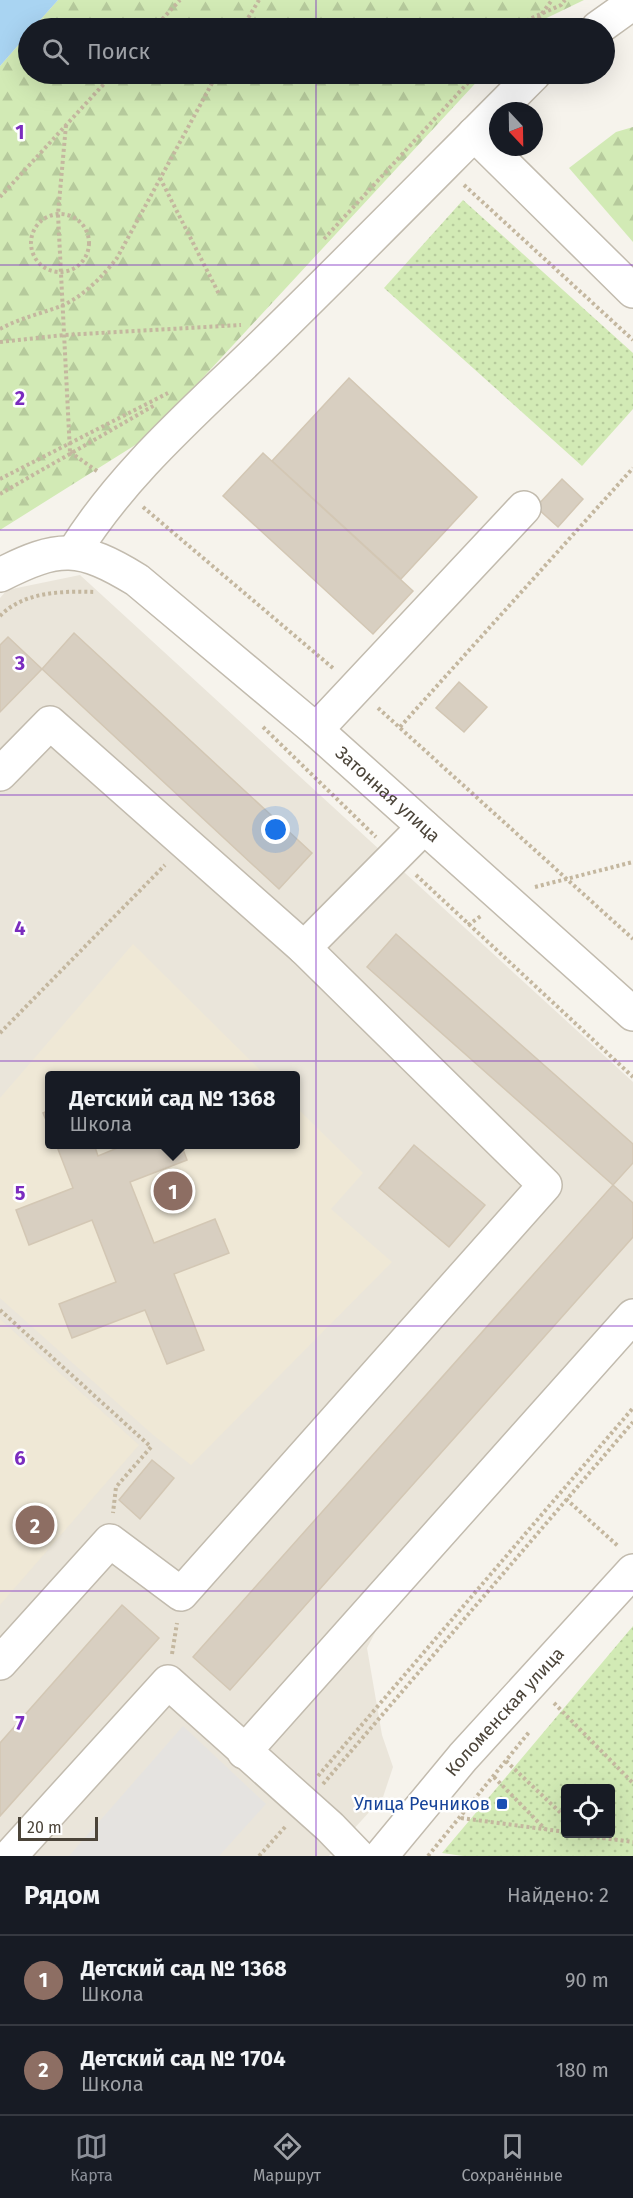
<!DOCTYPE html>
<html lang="ru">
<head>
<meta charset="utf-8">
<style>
	body { margin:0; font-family:"Fira Sans",sans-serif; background:#20242c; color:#f1f3f6 }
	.controls { position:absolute; right:18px; bottom:18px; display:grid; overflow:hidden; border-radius:6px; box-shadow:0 6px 24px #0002 }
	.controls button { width:54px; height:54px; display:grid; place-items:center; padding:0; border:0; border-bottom:2px solid #363941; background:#171b24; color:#f1f3f6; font:30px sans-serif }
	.compass { position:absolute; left:489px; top:102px; width:54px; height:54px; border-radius:50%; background:#171b24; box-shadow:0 6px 24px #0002; rotate:158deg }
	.scale { position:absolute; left:18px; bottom:15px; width:80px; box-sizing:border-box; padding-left:6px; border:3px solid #4b4439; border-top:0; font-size:16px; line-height:21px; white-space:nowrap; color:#4b4439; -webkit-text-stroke:4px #fff; paint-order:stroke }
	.you { position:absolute; left:276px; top:830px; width:21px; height:21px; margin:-15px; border:4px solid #fff; border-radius:50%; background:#1a73e8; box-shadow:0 0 0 9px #1a73e833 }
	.badge { display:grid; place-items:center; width:39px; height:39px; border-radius:50%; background:#8c9099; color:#fff; font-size:20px; font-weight:700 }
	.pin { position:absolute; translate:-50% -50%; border:3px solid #fff; box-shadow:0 2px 6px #0006 }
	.popup { position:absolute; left:45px; top:1071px; width:255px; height:78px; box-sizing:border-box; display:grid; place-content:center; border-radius:6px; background:#171b24; filter:drop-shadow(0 2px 4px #0005); font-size:20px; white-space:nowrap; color:#9ea1a6 }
	.popup b { font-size:22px; color:#f1f3f6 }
	.popup::after { content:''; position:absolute; left:50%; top:100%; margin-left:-12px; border:12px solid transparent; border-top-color:#171b24 }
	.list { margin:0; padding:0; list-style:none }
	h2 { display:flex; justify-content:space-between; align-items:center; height:78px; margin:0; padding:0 24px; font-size:26px }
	h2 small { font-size:20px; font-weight:400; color:#9ea1a6 }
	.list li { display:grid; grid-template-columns:39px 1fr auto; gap:18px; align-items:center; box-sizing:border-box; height:90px; padding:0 24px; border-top:2px solid #363941 }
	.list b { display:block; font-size:22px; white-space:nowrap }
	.list p { margin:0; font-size:20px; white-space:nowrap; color:#9ea1a6 }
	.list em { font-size:20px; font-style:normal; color:#9ea1a6 }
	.icon { flex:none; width:33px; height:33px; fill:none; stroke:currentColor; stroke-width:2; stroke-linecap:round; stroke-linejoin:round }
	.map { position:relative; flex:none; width:633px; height:1856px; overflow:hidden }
	.search { position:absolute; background:#171b24; box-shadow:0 6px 24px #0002; left:18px; right:18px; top:18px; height:66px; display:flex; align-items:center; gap:15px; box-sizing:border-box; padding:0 21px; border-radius:33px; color:#9ea1a6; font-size:22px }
	.sheet { height:258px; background:#171b24 }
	nav { display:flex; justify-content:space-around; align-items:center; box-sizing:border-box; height:84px; border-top:2px solid #363941; background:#171b24; font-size:16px; color:#9ea1a6 }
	nav a { display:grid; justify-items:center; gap:3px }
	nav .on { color:#8c9099 }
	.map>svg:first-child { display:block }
	.residential { fill:#eae5da; fill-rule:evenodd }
	.education { fill:#efe8d6 }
	.forest { fill:url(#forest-firs) }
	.park { fill:url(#park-dots); fill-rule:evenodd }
	.parking { fill:#e5e3e0 }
	.water { fill:#a9d4f2 }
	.building { fill:#d8cfc1; stroke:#d3c7b4; stroke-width:1.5 }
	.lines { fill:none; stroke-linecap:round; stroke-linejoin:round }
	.minor-casing { stroke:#c2bbae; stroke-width:36 }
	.path { stroke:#c4b79f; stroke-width:4; stroke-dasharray:3 3; stroke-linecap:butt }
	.minor { stroke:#fff; stroke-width:33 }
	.grid { fill:none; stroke:#7b2cbf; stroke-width:1.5; stroke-opacity:0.55 }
	.transit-dot { fill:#1a4fb4; stroke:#fff; stroke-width:2 }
	.labels { text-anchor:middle; stroke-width:5; stroke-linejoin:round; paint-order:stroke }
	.street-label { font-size:18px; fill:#4b4439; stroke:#fff }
	.transit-label { font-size:18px; fill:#164399; stroke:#fff; text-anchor:end }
	.grid-label { font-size:20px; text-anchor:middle; font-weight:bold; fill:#7b2cbf; stroke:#fff; stroke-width:5; stroke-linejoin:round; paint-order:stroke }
</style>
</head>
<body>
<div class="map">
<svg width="633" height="1856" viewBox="0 0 633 1856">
	<defs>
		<pattern id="forest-firs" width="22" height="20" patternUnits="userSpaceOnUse" patternTransform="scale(1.5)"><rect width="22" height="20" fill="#d2eab5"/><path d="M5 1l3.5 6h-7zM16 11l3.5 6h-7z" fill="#b6ca9c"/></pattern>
		<pattern id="park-dots" width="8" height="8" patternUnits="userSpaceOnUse" patternTransform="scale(1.5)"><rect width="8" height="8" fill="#d2eab5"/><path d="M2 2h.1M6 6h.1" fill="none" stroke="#b6ca9c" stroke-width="1.8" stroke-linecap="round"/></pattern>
	</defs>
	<rect width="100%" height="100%" fill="#f6f3ec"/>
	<path class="residential" d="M80 575 633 1082V1341L378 1627 367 1648 382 1735 393 1767 383 1797 329 1856H0V598L7 590ZM50 1076H296V1144H50Z"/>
	<g class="education">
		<polygon points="133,944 265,1075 50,1076 50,1144 296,1144 296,1107 363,1173 331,1209 392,1262 191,1465 152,1434 0,1298 0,1098"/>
		<polygon points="0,1319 139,1445 0,1605"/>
	</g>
	<g class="forest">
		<polygon points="58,0 584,0 526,28 33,28"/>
		<polygon points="28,34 28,74 484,74 148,437 0,530 0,66"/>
		<polygon points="633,127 633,242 569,168 616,132"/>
	</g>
	<g class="park">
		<polygon points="463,200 633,353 633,409 582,466 384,288"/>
		<path d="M633 1626V1856H463L442 1853ZM566 1788H610V1834H566Z"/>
	</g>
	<polygon class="parking" points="183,1726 266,1804 219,1856 69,1856"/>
	<polygon class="water" points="0,0 58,0 33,28 28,28 28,34 0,66"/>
	<g class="building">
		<polygon points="349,378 477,497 401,579 272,461"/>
		<polygon points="263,453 413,591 373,634 223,496"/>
		<polygon points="562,479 583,499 558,527 536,507"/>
		<polygon points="74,633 312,853 279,889 42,669"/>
		<polygon points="8,637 42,669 0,712 0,645"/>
		<polygon points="459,682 487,707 464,732 436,708"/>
		<polygon points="396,934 633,1144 633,1163 613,1185 367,967"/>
		<polygon points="50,1110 50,1130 43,1113"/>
		<polygon points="56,1144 94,1144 98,1156 127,1144 181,1144 187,1160 130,1182 154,1243 215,1219 229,1253 174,1274 204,1350 167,1364 145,1310 72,1338 59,1304 116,1282 92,1220 29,1245 16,1210 73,1188"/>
		<polygon points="414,1145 485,1205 449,1247 379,1188"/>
		<polygon points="613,1185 633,1203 633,1237 230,1690 193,1657"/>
		<polygon points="152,1460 174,1478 140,1519 119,1500"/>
		<polygon points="122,1605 159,1638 0,1816 0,1743"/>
	</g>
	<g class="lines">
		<defs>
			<g id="minor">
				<polyline points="598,28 633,3"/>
				<polyline points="474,134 633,291"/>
				<path d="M74 552C124 471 199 408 267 341 357 253 445 163 534 74"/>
				<path id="s1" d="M0 575C59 545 80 545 137 580L316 730 633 1014"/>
				<polyline points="316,730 524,508"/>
				<polyline points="0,774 50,723 304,948 424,827"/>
				<polyline points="0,1663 110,1541 181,1594 545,1185 304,948"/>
				<polyline points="244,1752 633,1316"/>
				<polyline points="10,1856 168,1682 330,1827 358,1856"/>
				<path id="s2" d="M381 1856 463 1757 633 1571"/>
			</g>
		</defs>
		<use href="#minor" class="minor-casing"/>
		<g class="path">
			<polyline points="154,28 180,0"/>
			<polyline points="242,28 259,0"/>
			<polyline points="517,28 523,22 561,5 565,0"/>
			<polyline points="531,28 552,0"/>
			<polyline points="66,125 58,214 70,452"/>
			<polyline points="160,178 219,294"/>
			<polyline points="464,185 633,340"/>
			<polyline points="0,197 113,74"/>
			<circle cx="60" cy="243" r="29"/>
			<polyline points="324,239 476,74"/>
			<path d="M0 329C20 318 40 314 61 306 83 297 103 276 117 258L217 74"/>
			<polyline points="0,342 64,335 241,325"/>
			<polyline points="70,452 97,471"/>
			<polyline points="0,479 168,393"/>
			<polyline points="0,494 155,405"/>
			<polyline points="143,507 334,669"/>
			<path d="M0 616C24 591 64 591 96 592"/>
			<polyline points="378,708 633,939"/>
			<polyline points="263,727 376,837"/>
			<polyline points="400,727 633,468"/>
			<polyline points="416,875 633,1077"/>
			<polyline points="535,887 633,862"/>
			<polyline points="468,925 481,916"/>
			<polyline points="0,1033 165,865"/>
			<polyline points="0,1310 151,1447 116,1487 113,1513"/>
			<polyline points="566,1499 619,1547"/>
			<polyline points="172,1654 177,1623"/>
			<polyline points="554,1703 633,1783"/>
			<polyline points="506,1761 566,1818"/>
			<polyline points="318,1776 633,1408"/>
			<polyline points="494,1777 545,1829"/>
			<polyline points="323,1784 633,1422"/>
			<polyline points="461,1818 566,1832"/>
			<polyline points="573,1834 633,1842"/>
			<polyline points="259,1856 286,1826"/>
			<polyline points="428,1856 530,1731"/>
		</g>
		<use href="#minor" class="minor"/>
	</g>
	<path class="grid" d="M316 0V28M316 74V1856M0 265H633M0 530H633M0 795H633M0 1061H633M0 1326H633M0 1591H633"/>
	<rect class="transit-dot" x="496" y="1798" width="12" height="12" rx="3"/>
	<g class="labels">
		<g class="street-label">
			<text dy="6" stroke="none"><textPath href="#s1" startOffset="477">Затонная улица</textPath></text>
			<text dy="6" stroke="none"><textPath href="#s2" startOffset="190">Коломенская улица</textPath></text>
		</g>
		<g class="transit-label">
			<text x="490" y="1810">Улица Речников</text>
		</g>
	</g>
	<g class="grid-label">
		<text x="20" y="139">1</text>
		<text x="20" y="405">2</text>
		<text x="20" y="670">3</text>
		<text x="20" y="935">4</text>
		<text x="20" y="1200">5</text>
		<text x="20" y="1465">6</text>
		<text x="20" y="1730">7</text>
	</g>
</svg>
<div class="controls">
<button><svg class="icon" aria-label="locate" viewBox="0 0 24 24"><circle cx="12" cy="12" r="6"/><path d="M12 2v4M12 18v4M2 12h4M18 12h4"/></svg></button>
</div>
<svg class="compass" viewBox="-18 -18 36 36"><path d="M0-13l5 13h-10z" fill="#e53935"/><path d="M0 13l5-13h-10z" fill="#9ea1a6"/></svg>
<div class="scale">20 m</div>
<div class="you"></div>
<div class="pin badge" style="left:173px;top:1191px;background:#8d6e63">1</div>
<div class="popup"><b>Детский сад № 1368</b>Школа</div>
<div class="pin badge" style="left:35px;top:1525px;background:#8d6e63">2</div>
<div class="search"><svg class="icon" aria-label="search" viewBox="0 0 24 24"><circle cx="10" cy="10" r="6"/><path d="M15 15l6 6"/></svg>Поиск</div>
</div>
<section class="sheet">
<h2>Рядом<small>Найдено: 2</small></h2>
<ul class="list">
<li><span class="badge" style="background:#8d6e63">1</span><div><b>Детский сад № 1368</b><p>Школа</p></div><em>90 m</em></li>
<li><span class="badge" style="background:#8d6e63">2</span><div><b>Детский сад № 1704</b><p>Школа</p></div><em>180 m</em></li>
</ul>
</section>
<nav>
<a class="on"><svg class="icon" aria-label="map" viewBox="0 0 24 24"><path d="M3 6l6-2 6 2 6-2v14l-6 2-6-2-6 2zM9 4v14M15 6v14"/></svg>Карта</a>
<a><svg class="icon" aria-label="directions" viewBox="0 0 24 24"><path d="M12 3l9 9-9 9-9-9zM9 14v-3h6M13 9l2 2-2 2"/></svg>Маршрут</a>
<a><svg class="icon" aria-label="saved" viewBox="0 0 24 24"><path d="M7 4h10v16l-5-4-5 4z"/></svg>Сохранённые</a>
</nav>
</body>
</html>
